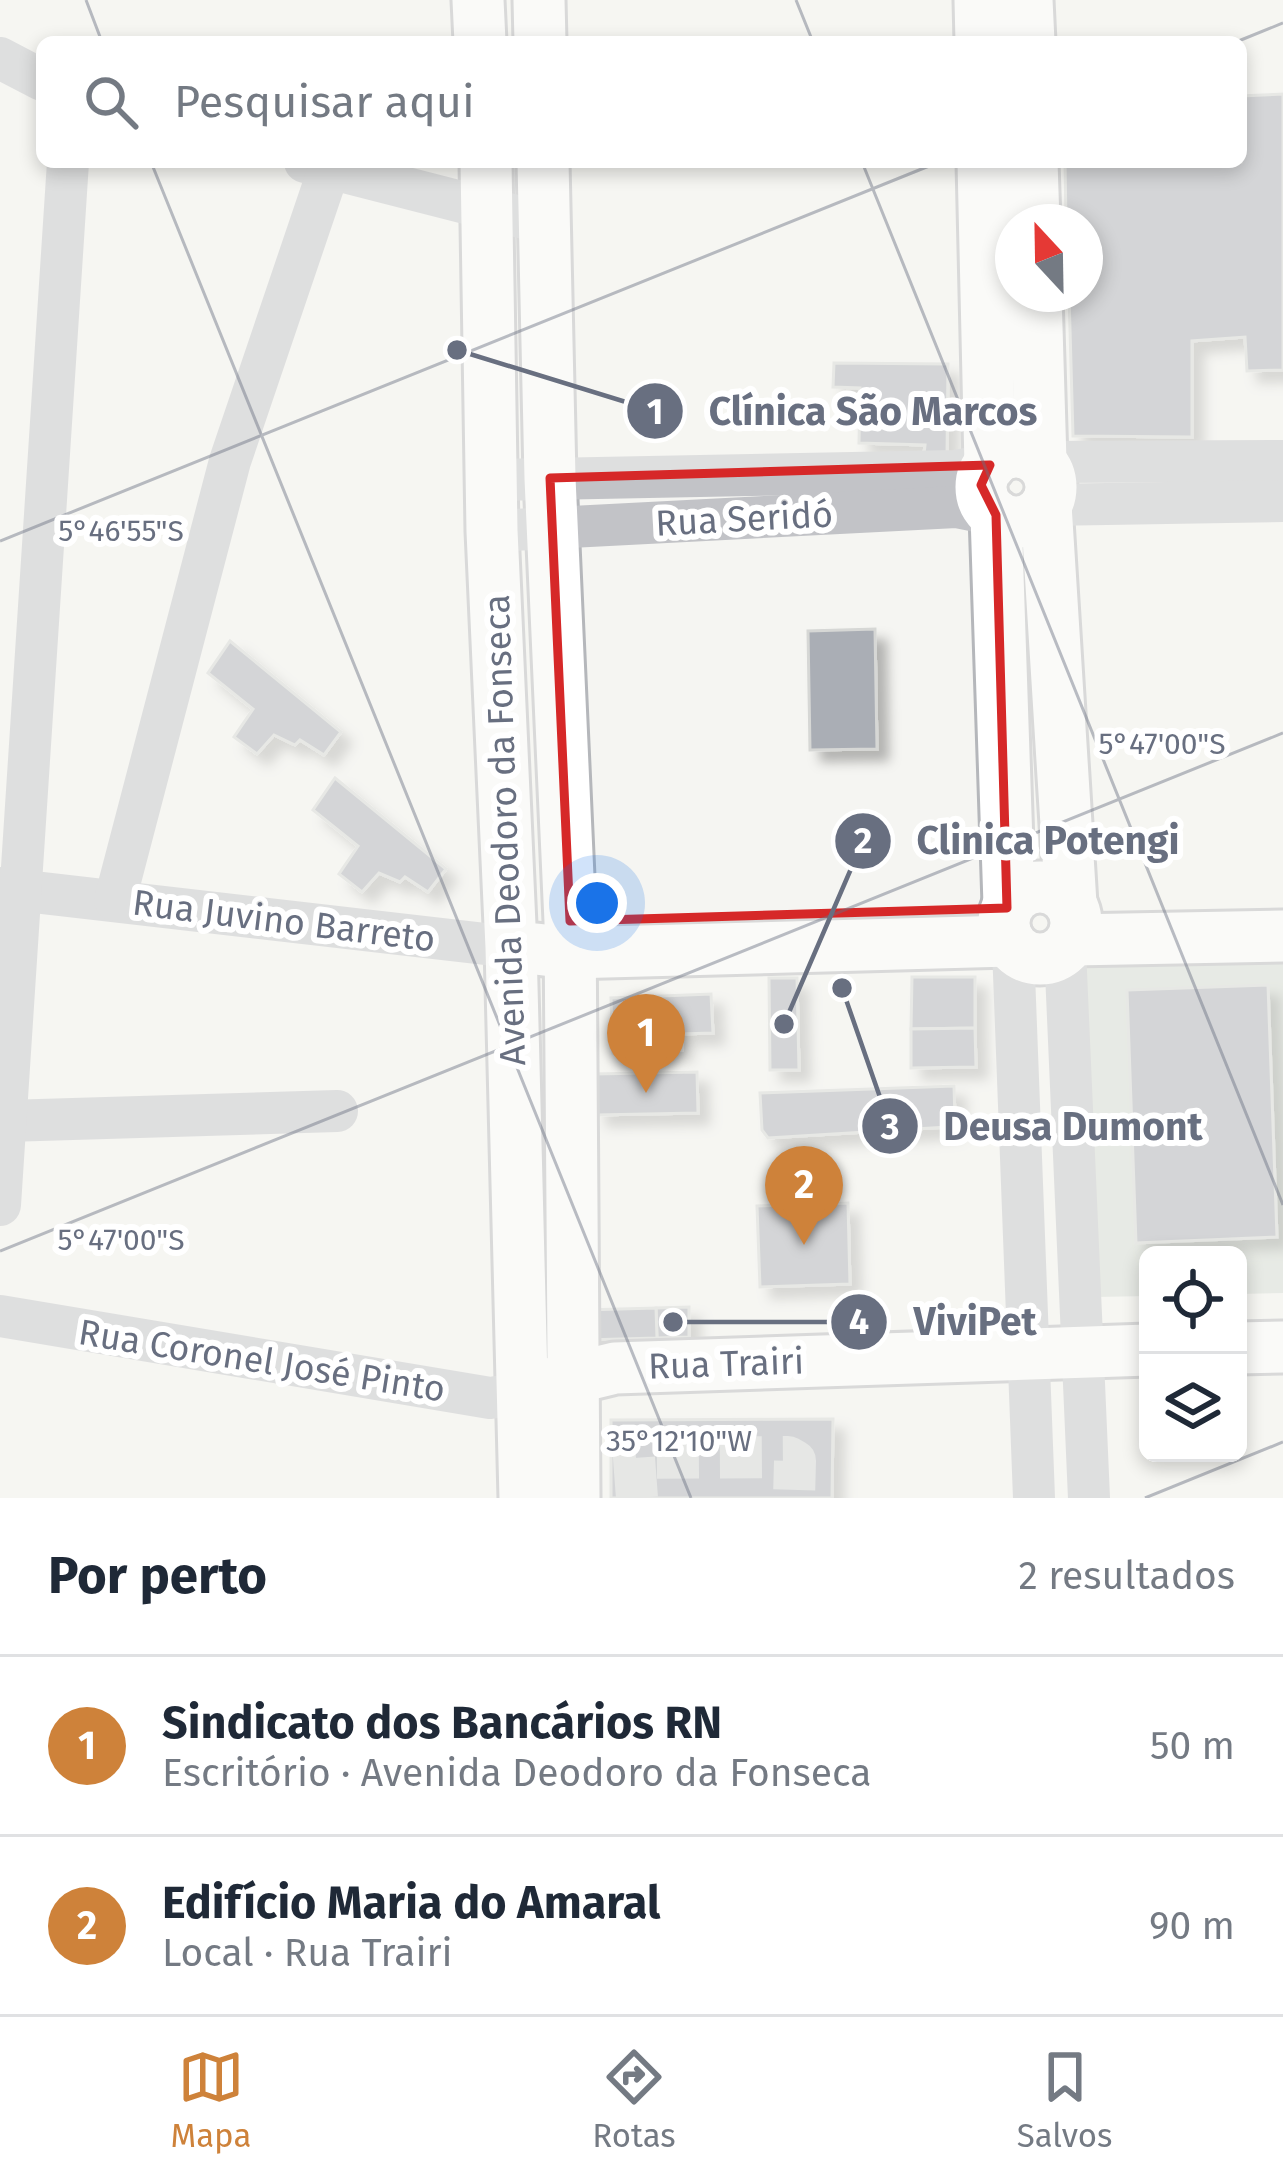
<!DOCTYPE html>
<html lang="pt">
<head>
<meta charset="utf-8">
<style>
	body { margin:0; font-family:"Fira Sans",sans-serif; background:#f6f6f7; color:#1f2937 }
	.controls { position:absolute; right:36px; bottom:36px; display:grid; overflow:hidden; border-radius:18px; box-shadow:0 6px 18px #0003 }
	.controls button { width:108px; height:108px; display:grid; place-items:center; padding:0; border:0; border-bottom:3px solid #e0e1e3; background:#fff; color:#1f2937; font:60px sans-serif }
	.compass { position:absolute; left:995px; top:204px; width:108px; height:108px; border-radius:50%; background:#fff; box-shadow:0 6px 18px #0003; rotate:338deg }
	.you { position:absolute; left:597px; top:903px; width:42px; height:42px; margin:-30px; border:9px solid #fff; border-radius:50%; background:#1a73e8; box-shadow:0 0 0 18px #1a73e833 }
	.badge { display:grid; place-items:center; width:78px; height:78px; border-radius:50%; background:#ce823a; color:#fff; font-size:39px; font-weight:700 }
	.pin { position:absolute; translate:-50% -99px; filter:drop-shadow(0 3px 6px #0008) }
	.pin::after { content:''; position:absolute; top:63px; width:42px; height:36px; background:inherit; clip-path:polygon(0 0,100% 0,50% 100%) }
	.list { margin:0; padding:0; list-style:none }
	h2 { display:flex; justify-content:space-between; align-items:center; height:156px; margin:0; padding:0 48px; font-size:51px }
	h2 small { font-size:39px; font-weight:400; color:#747a83 }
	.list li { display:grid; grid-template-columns:78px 1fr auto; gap:36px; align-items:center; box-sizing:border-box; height:180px; padding:0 48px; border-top:3px solid #e0e1e3 }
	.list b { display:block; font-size:45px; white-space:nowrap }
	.list p { margin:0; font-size:39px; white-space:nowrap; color:#747a83 }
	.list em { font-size:39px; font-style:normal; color:#747a83 }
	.icon { flex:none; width:66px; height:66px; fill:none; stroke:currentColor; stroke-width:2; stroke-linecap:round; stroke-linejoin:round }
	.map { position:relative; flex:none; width:1283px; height:1498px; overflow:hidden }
	.search { position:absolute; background:#fff; box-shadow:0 6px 18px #0003; left:36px; right:36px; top:36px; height:132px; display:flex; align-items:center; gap:30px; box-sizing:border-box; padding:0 42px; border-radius:18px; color:#747a83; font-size:45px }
	.sheet { height:516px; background:#fff }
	nav { display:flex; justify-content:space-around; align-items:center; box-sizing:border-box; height:168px; border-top:3px solid #e0e1e3; background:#fff; font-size:33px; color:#747a83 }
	nav a { display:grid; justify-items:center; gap:6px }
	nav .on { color:#ce823a }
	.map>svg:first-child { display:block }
	.green { fill:#d5dcd4 }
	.building { fill:#aaaeb5; stroke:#d6d7d5; stroke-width:3; filter:url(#shadow) }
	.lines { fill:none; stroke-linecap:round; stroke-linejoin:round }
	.minor-tunnel { stroke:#d2d4d6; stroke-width:42; stroke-dasharray:42 21; stroke-linecap:butt }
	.major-casing { stroke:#b5b7bb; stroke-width:57 }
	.minor { stroke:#c2c3c7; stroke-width:42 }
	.major { stroke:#fff; stroke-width:51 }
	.marked { fill:none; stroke:#d62828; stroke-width:9; stroke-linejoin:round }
	.ticks { fill:none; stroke:#686f80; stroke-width:3; stroke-opacity:0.45 }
	.labels { text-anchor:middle; stroke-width:12; stroke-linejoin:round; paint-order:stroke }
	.street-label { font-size:36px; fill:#686f80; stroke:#fff }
	.ticks-label { font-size:30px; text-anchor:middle; fill:#686f80; stroke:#fff; stroke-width:12; stroke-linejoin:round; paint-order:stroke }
	.leader { fill:none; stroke:#686f80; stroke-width:4.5 }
	.callout-dot { fill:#686f80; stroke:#fff; stroke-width:4.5 }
	.mark-label { font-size:36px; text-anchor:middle; font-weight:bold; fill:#fff }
	.callout-label { font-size:39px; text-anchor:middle; font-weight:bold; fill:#686f80; stroke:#fff; stroke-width:12; stroke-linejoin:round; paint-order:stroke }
</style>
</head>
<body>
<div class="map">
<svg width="1283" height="1498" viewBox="0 0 1283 1498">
	<defs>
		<filter id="shadow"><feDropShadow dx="11" dy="11" stdDeviation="6" flood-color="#0004"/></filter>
	</defs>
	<rect width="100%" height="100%" fill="#f5f5f2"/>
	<polygon class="green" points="1283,959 1283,1293 1238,1294 1238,1255 1148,1255 1148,1296 1094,1297 1078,965"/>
	<g class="building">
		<polygon points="1283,94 1283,370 1247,371 1245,337 1192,341 1192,437 1073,436 1069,294 1085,294 1085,222 1066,222 1065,162 1241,162 1241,96"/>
		<polygon points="834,363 948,364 947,455 924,454 925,445 859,443 860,388 833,387"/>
		<polygon points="875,629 877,749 810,750 808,631"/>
		<polygon points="230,641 341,732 324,755 300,740 295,745 274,735 257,754 234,737 253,709 208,673"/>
		<polygon points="335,778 446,869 428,892 405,877 400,882 379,873 362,892 339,874 358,846 313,810"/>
		<polygon points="912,977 975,977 975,1028 911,1029"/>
		<polygon points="769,978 797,978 799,1070 770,1070"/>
		<polygon points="1268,985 1277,1237 1136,1243 1127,990"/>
		<polygon points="711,994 713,1033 681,1034 682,1050 613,1053 611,998"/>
		<polygon points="975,1028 976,1067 911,1068 911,1029"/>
		<polygon points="697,1072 698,1113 596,1115 594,1074"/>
		<polygon points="954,1086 955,1119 948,1127 768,1138 762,1130 760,1093"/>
		<polygon points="848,1203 850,1284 760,1287 757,1206"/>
		<polygon points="689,1307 689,1337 657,1338 656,1308"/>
		<polygon points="656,1308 657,1338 585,1340 584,1310"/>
		<polygon points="833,1419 832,1498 611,1498 611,1420"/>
	</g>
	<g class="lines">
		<polyline class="minor-tunnel" points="637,1498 634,1458 788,1457 795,1461 794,1498"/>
		<defs>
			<g id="major">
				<polyline points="478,0 480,42"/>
				<polyline points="539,0 540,42"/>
				<polyline points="980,0 981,42"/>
				<polyline points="1027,0 1029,42"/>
				<polyline points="486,162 492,531 511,947 525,1498"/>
				<polyline points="543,162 550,478 570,921 574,1498"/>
				<polyline points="983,162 990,465"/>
				<polyline points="1032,162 1034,222"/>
				<polyline points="1036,294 1041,462"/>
				<circle cx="1016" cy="487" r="35"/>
				<polyline points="1046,505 1071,904"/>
				<polyline points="996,515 1009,904"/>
				<circle cx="1040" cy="923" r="36"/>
				<polyline points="1072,940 1283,936"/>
				<polyline points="536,949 569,953 1009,941"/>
				<polyline points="1238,1348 1283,1347"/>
				<polyline points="545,1385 615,1368 1148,1350"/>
			</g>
		</defs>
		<use href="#major" class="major-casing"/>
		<g class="minor">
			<polyline points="0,58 42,80"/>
			<polyline points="305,162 544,223"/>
			<polyline points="1041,462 1283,461"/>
			<polyline points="491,480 955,471 990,465"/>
			<polyline points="1046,505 1283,501"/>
			<polyline points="492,531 956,507 996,515"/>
			<polyline points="0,888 511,947"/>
			<polyline points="115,900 230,461 329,169"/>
			<polyline points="1013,948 1034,1498"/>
			<polyline points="1065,949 1089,1498"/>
			<polyline points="6,1121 337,1111"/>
			<polyline points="0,1205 68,162"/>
			<polyline points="0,1316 490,1398 524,1393"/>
		</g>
		<use href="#major" class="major"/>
	</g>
	<path d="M0 0H1283V1498H0ZM990 465 981 485 996 515 1007 908 570 921 550 478Z" fill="#f5f5f2" fill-opacity=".55" fill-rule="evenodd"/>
	<path class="marked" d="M990 465 981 485 996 515 1007 908 570 921 550 478Z"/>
	<path class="ticks" d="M86 0 102 42M796 0 813 42M1236 42 1283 23M151 162 691 1498M862 162 1283 1205M0 541 939 162M0 1251 1283 733M1145 1498 1283 1442"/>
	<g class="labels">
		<g class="street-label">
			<text transform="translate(744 518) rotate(-3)" y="13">Rua Seridó</text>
			<text transform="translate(504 830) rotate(-92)" y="13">Avenida Deodoro da Fonseca</text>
			<text transform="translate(284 920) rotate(7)" y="13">Rua Juvino Barreto</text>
			<text transform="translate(262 1360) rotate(9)" y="13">Rua Coronel José Pinto</text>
			<text transform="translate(726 1363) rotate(-2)" y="13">Rua Trairi</text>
		</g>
	</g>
	<g class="ticks-label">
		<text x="121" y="541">5°46'55"S</text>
		<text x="1162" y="754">5°47'00"S</text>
		<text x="121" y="1250">5°47'00"S</text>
		<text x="679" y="1451">35°12'10"W</text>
	</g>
	<path class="leader" d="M457 350L655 411M784 1024L863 841M842 988L890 1126M673 1322L859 1322"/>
	<g class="callout-dot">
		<circle cx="457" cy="350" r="12"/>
		<circle cx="784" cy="1024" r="12"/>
		<circle cx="842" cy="988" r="12"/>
		<circle cx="673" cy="1322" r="12"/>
		<circle cx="655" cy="411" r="30"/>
		<circle cx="863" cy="841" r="30"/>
		<circle cx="890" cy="1126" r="30"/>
		<circle cx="859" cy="1322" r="30"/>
	</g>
	<g class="mark-label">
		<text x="655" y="424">1</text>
		<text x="863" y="853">2</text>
		<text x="890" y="1139">3</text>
		<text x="859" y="1334">4</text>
	</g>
	<g class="callout-label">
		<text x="873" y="425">Clínica São Marcos</text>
		<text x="1048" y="854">Clinica Potengi</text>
		<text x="1073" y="1140">Deusa Dumont</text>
		<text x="975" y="1335">ViviPet</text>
	</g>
</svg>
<div class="controls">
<button><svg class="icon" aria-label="locate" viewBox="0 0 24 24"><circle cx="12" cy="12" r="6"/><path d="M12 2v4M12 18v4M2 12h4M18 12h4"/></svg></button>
<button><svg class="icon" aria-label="layers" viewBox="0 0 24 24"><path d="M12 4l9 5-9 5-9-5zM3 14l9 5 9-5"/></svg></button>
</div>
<svg class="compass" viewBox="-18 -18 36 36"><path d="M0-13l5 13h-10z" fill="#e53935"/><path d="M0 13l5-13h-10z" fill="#747a83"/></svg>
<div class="you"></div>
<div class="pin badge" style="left:646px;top:1093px">1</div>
<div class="pin badge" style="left:804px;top:1245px">2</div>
<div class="search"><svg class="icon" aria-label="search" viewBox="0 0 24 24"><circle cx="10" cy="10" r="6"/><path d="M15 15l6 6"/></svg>Pesquisar aqui</div>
</div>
<section class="sheet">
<h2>Por perto<small>2 resultados</small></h2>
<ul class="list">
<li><span class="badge">1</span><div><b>Sindicato dos Bancários RN</b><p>Escritório · Avenida Deodoro da Fonseca</p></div><em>50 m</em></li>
<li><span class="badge">2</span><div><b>Edifício Maria do Amaral</b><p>Local · Rua Trairi</p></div><em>90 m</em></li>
</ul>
</section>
<nav>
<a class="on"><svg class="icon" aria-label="map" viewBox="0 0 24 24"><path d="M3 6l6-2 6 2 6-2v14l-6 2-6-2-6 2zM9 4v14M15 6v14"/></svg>Mapa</a>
<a><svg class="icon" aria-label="directions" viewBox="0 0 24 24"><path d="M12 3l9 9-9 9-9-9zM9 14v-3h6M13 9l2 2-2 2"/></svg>Rotas</a>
<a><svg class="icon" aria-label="saved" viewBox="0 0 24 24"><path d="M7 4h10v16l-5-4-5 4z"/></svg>Salvos</a>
</nav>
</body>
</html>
